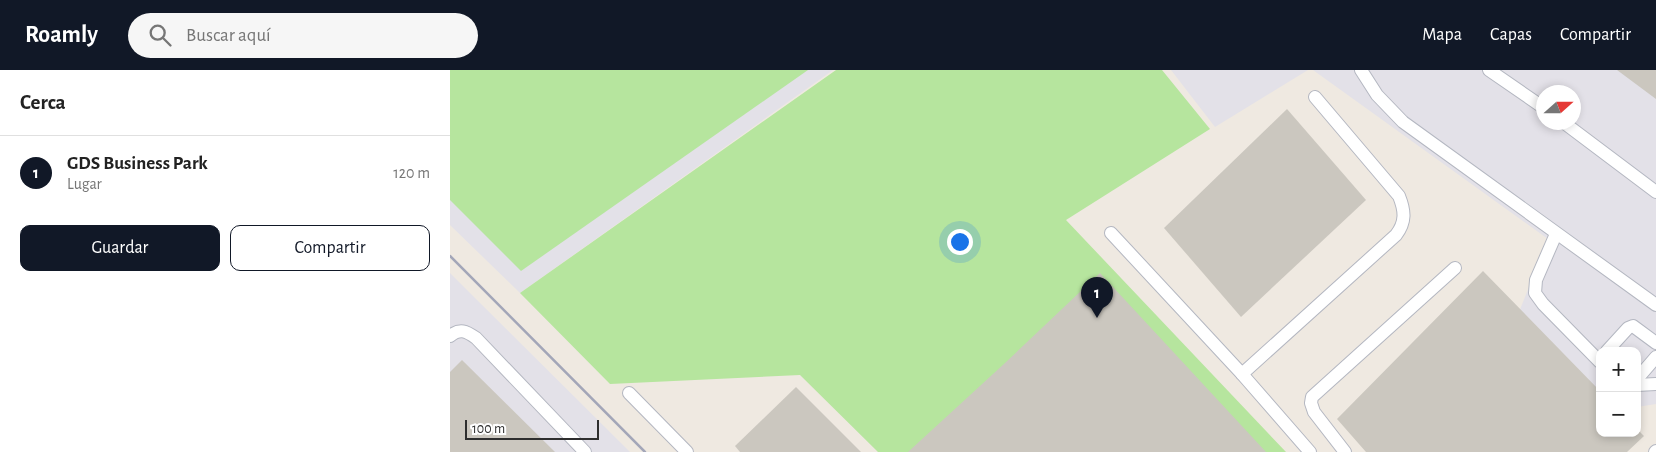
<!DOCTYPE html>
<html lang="es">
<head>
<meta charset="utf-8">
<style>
	body { margin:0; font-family:"Alegreya Sans",sans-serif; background:#f6f6f6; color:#222 }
	.controls { position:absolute; right:15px; bottom:15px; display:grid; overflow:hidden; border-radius:10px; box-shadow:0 2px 8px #0003 }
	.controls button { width:45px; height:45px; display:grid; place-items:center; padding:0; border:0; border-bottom:1px solid #e0e0e0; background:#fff; color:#222; font:25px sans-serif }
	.compass { position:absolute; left:1086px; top:15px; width:45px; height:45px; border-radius:50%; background:#fff; box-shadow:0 2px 8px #0003; rotate:69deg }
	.scale { position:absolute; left:15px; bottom:12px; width:134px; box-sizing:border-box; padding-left:5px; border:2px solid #2e2e2e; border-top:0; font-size:14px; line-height:18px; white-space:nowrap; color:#2e2e2e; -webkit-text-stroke:4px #fff; paint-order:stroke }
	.you { position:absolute; left:509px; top:171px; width:18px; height:18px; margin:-12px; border:4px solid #fff; border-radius:50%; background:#1a73e8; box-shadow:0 0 0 8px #1a73e833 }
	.badge { display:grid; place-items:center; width:32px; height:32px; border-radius:50%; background:#111827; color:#fff; font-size:16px; font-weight:700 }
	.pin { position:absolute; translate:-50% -41px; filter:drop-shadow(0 1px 2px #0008) }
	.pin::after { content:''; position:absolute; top:26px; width:18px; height:15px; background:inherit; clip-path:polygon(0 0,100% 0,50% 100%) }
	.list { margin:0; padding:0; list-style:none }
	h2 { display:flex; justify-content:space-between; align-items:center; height:65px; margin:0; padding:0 20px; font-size:21px }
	h2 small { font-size:16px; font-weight:400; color:#767676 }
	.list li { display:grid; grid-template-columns:32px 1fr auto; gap:15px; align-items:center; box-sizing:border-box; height:75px; padding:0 20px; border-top:1px solid #e0e0e0 }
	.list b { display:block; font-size:19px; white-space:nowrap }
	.list p { margin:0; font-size:16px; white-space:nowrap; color:#767676 }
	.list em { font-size:16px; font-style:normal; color:#767676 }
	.actions { display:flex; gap:10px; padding:15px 20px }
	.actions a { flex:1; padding:11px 0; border:1px solid #111827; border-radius:10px; text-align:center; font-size:18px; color:#111827 }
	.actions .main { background:#111827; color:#fff }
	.icon { flex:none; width:28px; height:28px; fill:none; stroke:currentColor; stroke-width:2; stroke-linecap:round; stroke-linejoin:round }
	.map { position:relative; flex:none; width:1206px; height:382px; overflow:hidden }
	header { display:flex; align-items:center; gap:30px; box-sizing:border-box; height:70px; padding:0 25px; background:#111827; color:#fff }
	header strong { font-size:24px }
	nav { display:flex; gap:28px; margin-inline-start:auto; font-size:18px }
	.search { width:350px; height:45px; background:#f6f6f6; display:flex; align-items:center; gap:12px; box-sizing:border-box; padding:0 18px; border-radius:28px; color:#767676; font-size:19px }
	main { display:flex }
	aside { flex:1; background:#fff }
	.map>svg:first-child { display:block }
	.industrial { fill:#e3e1e8; fill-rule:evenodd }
	.green { fill:#b6e59e }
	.building { fill:#cbc7bf }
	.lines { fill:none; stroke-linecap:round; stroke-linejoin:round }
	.minor-casing { stroke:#b4b7c1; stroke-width:14 }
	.minor { stroke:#fff; stroke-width:12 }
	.rail { stroke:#a3a6b8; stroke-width:2.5 }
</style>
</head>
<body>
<header>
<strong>Roamly</strong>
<div class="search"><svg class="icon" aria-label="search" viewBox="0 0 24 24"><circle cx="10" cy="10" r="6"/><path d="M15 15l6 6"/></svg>Buscar aquí</div>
<nav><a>Mapa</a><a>Capas</a><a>Compartir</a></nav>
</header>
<main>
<aside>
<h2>Cerca<small></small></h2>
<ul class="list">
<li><span class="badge">1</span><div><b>GDS Business Park</b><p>Lugar</p></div><em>120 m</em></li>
</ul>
<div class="actions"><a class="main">Guardar</a><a>Compartir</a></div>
</aside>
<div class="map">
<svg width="1206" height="382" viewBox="0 0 1206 382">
	<rect width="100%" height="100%" fill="#efe9e1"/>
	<g class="industrial">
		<polygon points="0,0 383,0 70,223 0,155"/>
		<polygon points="721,0 858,0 765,57"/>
		<path d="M863 0H1206V334L1187 337V281H1150V327L1069 242 1098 169ZM1094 22H1124V52H1094Z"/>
		<polygon points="0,203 22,225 180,382 0,382"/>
	</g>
	<g class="green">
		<polygon points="0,0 358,0 71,201 0,130"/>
		<polygon points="386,0 712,0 760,59 616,150 836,382 428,382 350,305 160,314 70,223"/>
	</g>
	<g class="building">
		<polygon points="1167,0 1206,0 1206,29"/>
		<polygon points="837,39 916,130 791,247 714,158"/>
		<polygon points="1033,201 1150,321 1150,363 1187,363 1187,359 1194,366 1177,382 916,382 887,349"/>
		<polygon points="650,203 816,382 458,382 555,293"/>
		<polygon points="12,290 105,382 0,382 0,302"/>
		<polygon points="346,317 411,382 290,382 285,376"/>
	</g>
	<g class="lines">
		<defs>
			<g id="minor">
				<polyline points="911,0 927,25 953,52 1206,235"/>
				<polyline points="1039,0 1094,38"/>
				<polyline points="1113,52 1206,122"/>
				<polyline points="661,163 792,304 860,382"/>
				<polyline points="1106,164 1086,210 1085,223 1093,234 1150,292"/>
				<path d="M0 266C10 258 16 261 26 268L135 382"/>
				<polyline points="1157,281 1178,258 1183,256 1206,273"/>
				<path d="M792 304 946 165C956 152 955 141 949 126L865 27"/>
				<polyline points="1187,309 1206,287"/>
				<polyline points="1187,315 1206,314"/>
				<polyline points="179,323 237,382"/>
				<polyline points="895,382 864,342 861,333 862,327 1005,198"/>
				<polyline points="1205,382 1206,381"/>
			</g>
		</defs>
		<use href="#minor" class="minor-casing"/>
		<use href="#minor" class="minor"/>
		<polyline class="rail" points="0,186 195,382"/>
	</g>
</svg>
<div class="controls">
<button>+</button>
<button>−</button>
</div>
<svg class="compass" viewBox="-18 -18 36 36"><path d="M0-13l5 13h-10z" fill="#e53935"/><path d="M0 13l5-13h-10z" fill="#767676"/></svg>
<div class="scale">100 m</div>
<div class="you"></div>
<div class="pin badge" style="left:647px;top:248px">1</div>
</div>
</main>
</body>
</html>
